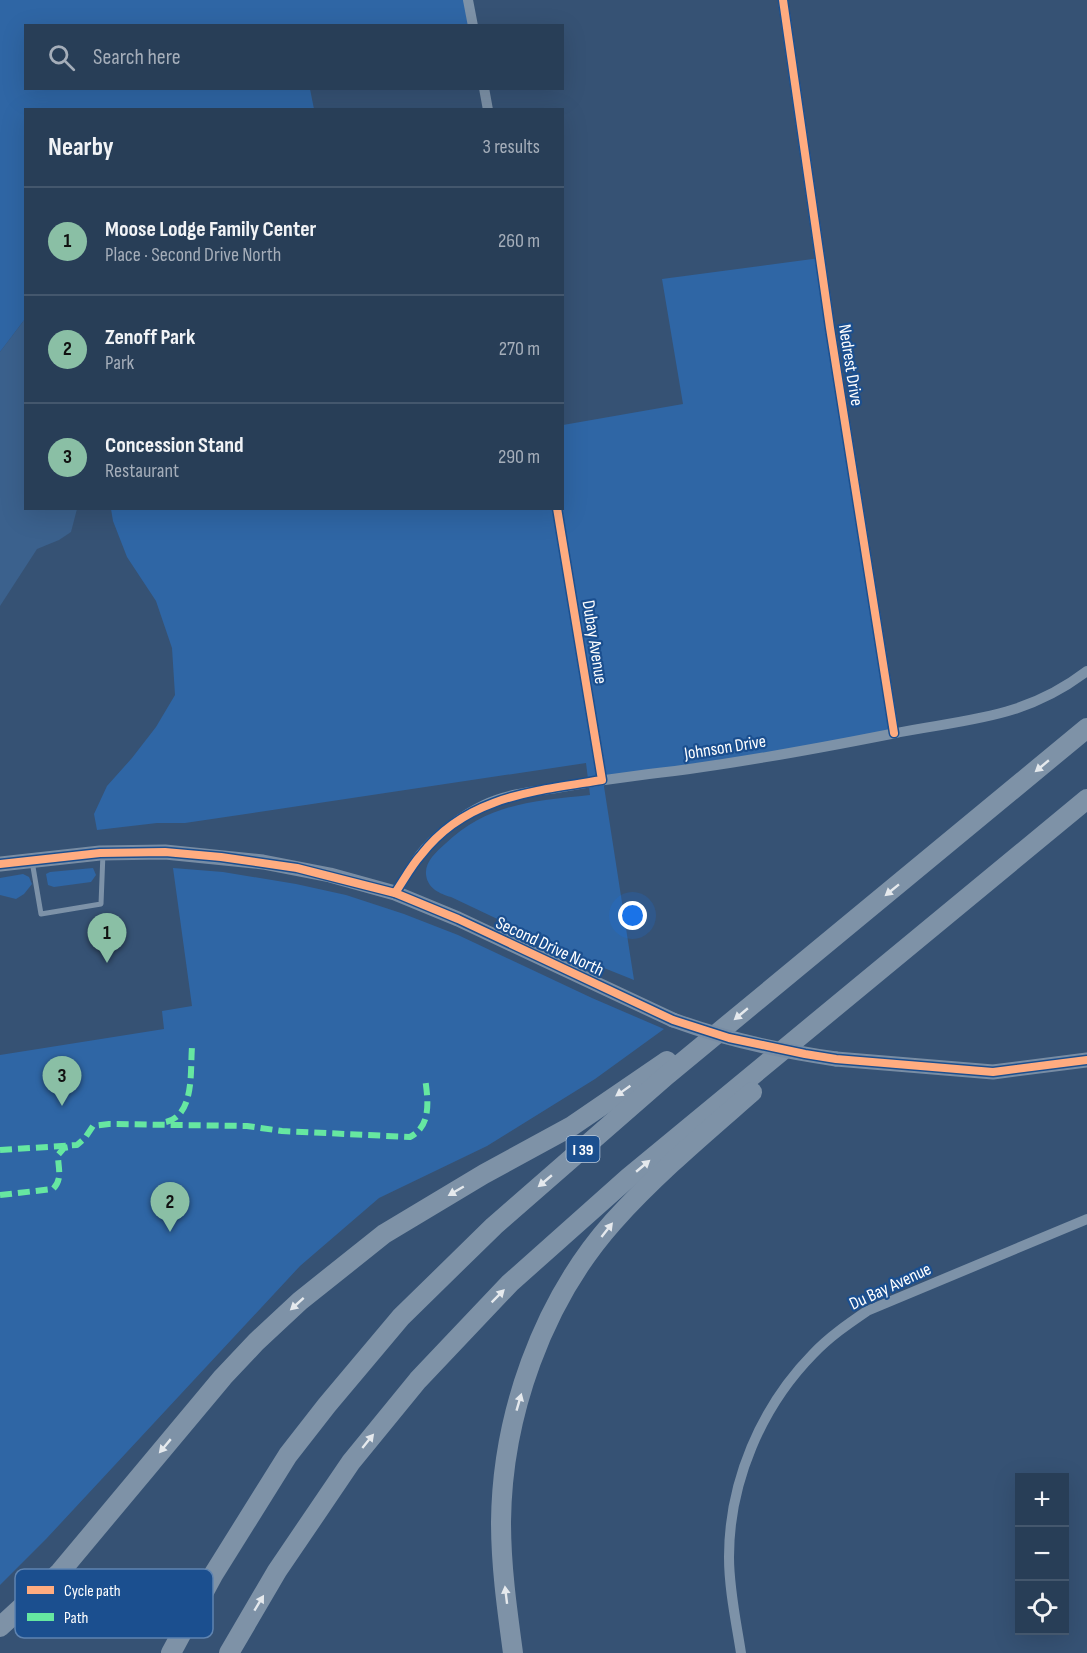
<!DOCTYPE html>
<html lang="en">
<head>
<meta charset="utf-8">
<style>
	body { margin:0; font-family:"Sofia Sans Condensed",sans-serif; background:#30455d; color:#f1f3f6 }
	.controls { position:absolute; right:18px; bottom:18px; display:grid; overflow:hidden; border-radius:0px; box-shadow:0 6px 24px #0002 }
	.controls button { width:54px; height:54px; display:grid; place-items:center; padding:0; border:0; border-bottom:2px solid #44576d; background:#283e57; color:#f1f3f6; font:30px sans-serif }
	.you { position:absolute; left:633px; top:916px; width:21px; height:21px; margin:-15px; border:4px solid #fff; border-radius:50%; background:#1a73e8; box-shadow:0 0 0 9px #1a73e833 }
	.badge { display:grid; place-items:center; width:39px; height:39px; border-radius:50%; background:#8abfa5; color:#111; font-size:20px; font-weight:700 }
	.pin { position:absolute; translate:-50% -50px; filter:drop-shadow(0 2px 3px #0008) }
	.pin::after { content:''; position:absolute; top:32px; width:21px; height:18px; background:inherit; clip-path:polygon(0 0,100% 0,50% 100%) }
	.list { margin:0; padding:0; list-style:none }
	h2 { display:flex; justify-content:space-between; align-items:center; height:78px; margin:0; padding:0 24px; font-size:26px }
	h2 small { font-size:20px; font-weight:400; color:#a5aeba }
	.list li { display:grid; grid-template-columns:39px 1fr auto; gap:18px; align-items:center; box-sizing:border-box; height:108px; padding:0 24px; border-top:2px solid #44576d }
	.list b { display:block; font-size:22px; white-space:nowrap }
	.list p { margin:0; font-size:20px; white-space:nowrap; color:#a5aeba }
	.list em { font-size:20px; font-style:normal; color:#a5aeba }
	.icon { flex:none; width:33px; height:33px; fill:none; stroke:currentColor; stroke-width:2; stroke-linecap:round; stroke-linejoin:round }
	.map { position:relative; flex:none; width:1087px; height:1653px; overflow:hidden }
	.search { position:absolute; background:#283e57; box-shadow:0 6px 24px #0002; left:24px; top:24px; width:540px; height:66px; display:flex; align-items:center; gap:15px; box-sizing:border-box; padding:0 21px; border-radius:0px; color:#a5aeba; font-size:22px }
	.panel { position:absolute; background:#283e57; box-shadow:0 6px 24px #0002; left:24px; top:108px; width:540px; height:402px; border-radius:0px }
	.map>svg:first-child { display:block }
	.green { fill:#2f66a5 }
	.water { fill:#3b618d }
	.lines { fill:none; stroke-linecap:round; stroke-linejoin:round }
	.lane { stroke:#7d92a8; stroke-width:5 }
	.street { stroke:#7d92a8; stroke-width:10 }
	.secondary { stroke:#798da4; stroke-width:15 }
	.highway { stroke:#7e92a7; stroke-width:20 }
	.secondary-bridge { stroke:#798da4; stroke-width:15 }
	.quiet { stroke:#66e7a1; stroke-width:6; stroke-dasharray:12 6; stroke-linecap:butt }
	.cycleway-casing { stroke:#1b4f8f; stroke-width:11 }
	.cycleway { stroke:#ffac80; stroke-width:8 }
	.oneway { fill:#e5e9ed }
	.labels { text-anchor:middle; stroke-width:4.5; stroke-linejoin:round; paint-order:stroke }
	.shield { fill:#1b4f8f; stroke:#bbcadd; stroke-width:1.5 }
	.shield-label { font-size:16px; font-weight:bold; fill:#fff }
	.street-label { font-size:18px; fill:#fff; stroke:#1b4f8f }
	.key { fill:#1b4f8f; stroke:#5f84b1; stroke-width:1.5 }
	.key-label { font-size:16px; fill:#fff }
</style>
</head>
<body>
<div class="map">
<svg width="1087" height="1653" viewBox="0 0 1087 1653">
	<rect width="100%" height="100%" fill="#365274"/>
	<g class="green">
		<polygon points="0,0 468,0 473,25 26,26 26,88 310,89 314,109 26,110 25,319 0,352"/>
		<path d="M820 258 894 733 603 780 634 980 579 958 451 897C440 894 427 888 426 874 425 862 436 852 445 844 488 803 534 801 590 795L586 763 185 823H157L97 830 94 814 107 786 132 758 156 727 175 695 172 648 156 601 127 557 113 521 111 509 562 508 563 425 683 404 662 279Z"/>
		<polygon points="93,868 96,875 91,882 54,887 48,885 46,874 50,872"/>
		<polygon points="173,868 223,872 296,884 346,895 404,914 458,935 592,998 664,1029 595,1079 487,1146 379,1198 300,1266 47,1538 0,1585 0,1055 164,1029 162,1011 192,1006"/>
		<polygon points="23,874 29,877 32,884 24,894 16,899 0,895 0,878"/>
	</g>
	<polygon class="water" points="25,319 26,508 77,509 71,532 59,540 37,549 0,606 0,352"/>
	<g class="lines">
		<polyline class="lane" points="32,861 41,914 101,904 103,853"/>
		<g class="street">
			<polyline points="468,0 473,26"/>
			<polyline points="783,0 830,328 894,733"/>
			<polyline points="484,88 488,110"/>
			<polyline points="557,508 602,780"/>
			<path d="M395 893C404 880 411 867 420 855 434 836 463 815 484 805 505 795 528 792 550 789 583 783 616 778 649 774 730 765 810 750 891 734 965 719 1023 720 1087 671"/>
			<path d="M741 1653C736 1621 729 1589 729 1557 729 1482 761 1407 813 1354 829 1337 848 1324 867 1311L1087 1219"/>
		</g>
		<g class="secondary">
			<polyline points="0,864 100,853 165,852 263,862 330,875 395,893 458,919 673,1020"/>
			<polyline points="836,1059 993,1072 1087,1060"/>
		</g>
		<g class="highway">
			<polyline points="0,1627 60,1572 223,1377 256,1342 300,1301 384,1234 484,1174 572,1126 667,1061"/>
			<polyline points="171,1653 213,1575 288,1455 327,1405 401,1317 494,1226 667,1075 1087,728"/>
			<polyline points="229,1653 277,1571 351,1462 418,1380 510,1283 628,1178 1087,799"/>
			<path d="M513 1653C507 1609 501 1566 501 1522 502 1416 542 1302 613 1222 655 1175 704 1134 752 1092"/>
		</g>
		<path class="secondary-bridge" d="M673 1020C725 1039 780 1051 836 1059"/>
		<g class="quiet">
			<path d="M166 1122C195 1115 190 1071 192 1047"/>
			<path d="M0 1150 77 1145 85 1138 93 1126 109 1124 247 1126 282 1131 410 1137C432 1126 428 1099 425 1078"/>
			<path d="M0 1195 53 1189C63 1179 58 1168 58 1155L64 1148 69 1147"/>
		</g>
		<defs>
			<g id="cycleway">
				<polyline points="783,0 830,328 894,733"/>
				<polyline points="0,864 100,853 165,852 221,857 297,868 395,893 458,919 673,1020 729,1038 805,1054 836,1059 993,1072 1087,1060"/>
				<path d="M395 893C404 880 411 866 421 855 466 796 535 791 602 780L557 508"/>
			</g>
		</defs>
		<use href="#cycleway" class="cycleway-casing"/>
		<use href="#cycleway" class="cycleway"/>
	</g>
	<defs><path id="oneway-solid" d="M-6-.8H1V-3.2L6.5 0L1 3.2V.8H-6Z" transform="scale(1.5)"/></defs>
	<g class="oneway">
		<use href="#oneway-solid" transform="translate(1042 766) rotate(140)"/>
		<use href="#oneway-solid" transform="translate(892 890) rotate(141)"/>
		<use href="#oneway-solid" transform="translate(741 1014) rotate(140)"/>
		<use href="#oneway-solid" transform="translate(623 1091) rotate(145)"/>
		<use href="#oneway-solid" transform="translate(643 1166) rotate(-40)"/>
		<use href="#oneway-solid" transform="translate(545 1181) rotate(140)"/>
		<use href="#oneway-solid" transform="translate(456 1191) rotate(150)"/>
		<use href="#oneway-solid" transform="translate(607 1230) rotate(-52)"/>
		<use href="#oneway-solid" transform="translate(498 1296) rotate(-45)"/>
		<use href="#oneway-solid" transform="translate(297 1304) rotate(138)"/>
		<use href="#oneway-solid" transform="translate(519 1402) rotate(-74)"/>
		<use href="#oneway-solid" transform="translate(368 1441) rotate(-51)"/>
		<use href="#oneway-solid" transform="translate(165 1446) rotate(130)"/>
		<use href="#oneway-solid" transform="translate(506 1595) rotate(-97)"/>
		<use href="#oneway-solid" transform="translate(259 1603) rotate(-59)"/>
	</g>
	<g class="labels">
		<rect class="shield" x="566.5" y="1136" width="33" height="26" rx="4.5"/>
		<g class="shield-label">
			<text x="583" y="1155">I 39</text>
		</g>
		<g class="street-label">
			<text transform="translate(851 365) rotate(81)" y="6">Nedrest Drive</text>
			<text transform="translate(595 642) rotate(81)" y="6">Dubay Avenue</text>
			<text transform="translate(725 747) rotate(-9)" y="6">Johnson Drive</text>
			<text transform="translate(550 946) rotate(25)" y="6">Second Drive North</text>
			<text transform="translate(890 1286) rotate(-25)" y="6">Du Bay Avenue</text>
		</g>
	</g>
	<rect x="15" y="1569" width="198" height="69" rx="9" class="key"/>
	<rect x="27" y="1586" width="27" height="8" fill="#ffac80"/>
	<rect x="27" y="1613" width="27" height="8" fill="#66e7a1"/>
	<g class="key-label">
		<text x="64" y="1596">Cycle path</text>
		<text x="64" y="1623">Path</text>
	</g>
</svg>
<div class="controls">
<button>+</button>
<button>−</button>
<button><svg class="icon" aria-label="locate" viewBox="0 0 24 24"><circle cx="12" cy="12" r="6"/><path d="M12 2v4M12 18v4M2 12h4M18 12h4"/></svg></button>
</div>
<div class="you"></div>
<div class="pin badge" style="left:107px;top:963px">1</div>
<div class="pin badge" style="left:170px;top:1232px">2</div>
<div class="pin badge" style="left:62px;top:1106px">3</div>
<div class="search"><svg class="icon" aria-label="search" viewBox="0 0 24 24"><circle cx="10" cy="10" r="6"/><path d="M15 15l6 6"/></svg>Search here</div>
<section class="panel">
<h2>Nearby<small>3 results</small></h2>
<ul class="list">
<li><span class="badge">1</span><div><b>Moose Lodge Family Center</b><p>Place · Second Drive North</p></div><em>260 m</em></li>
<li><span class="badge">2</span><div><b>Zenoff Park</b><p>Park</p></div><em>270 m</em></li>
<li><span class="badge">3</span><div><b>Concession Stand</b><p>Restaurant</p></div><em>290 m</em></li>
</ul>
</section>
</div>
</body>
</html>
